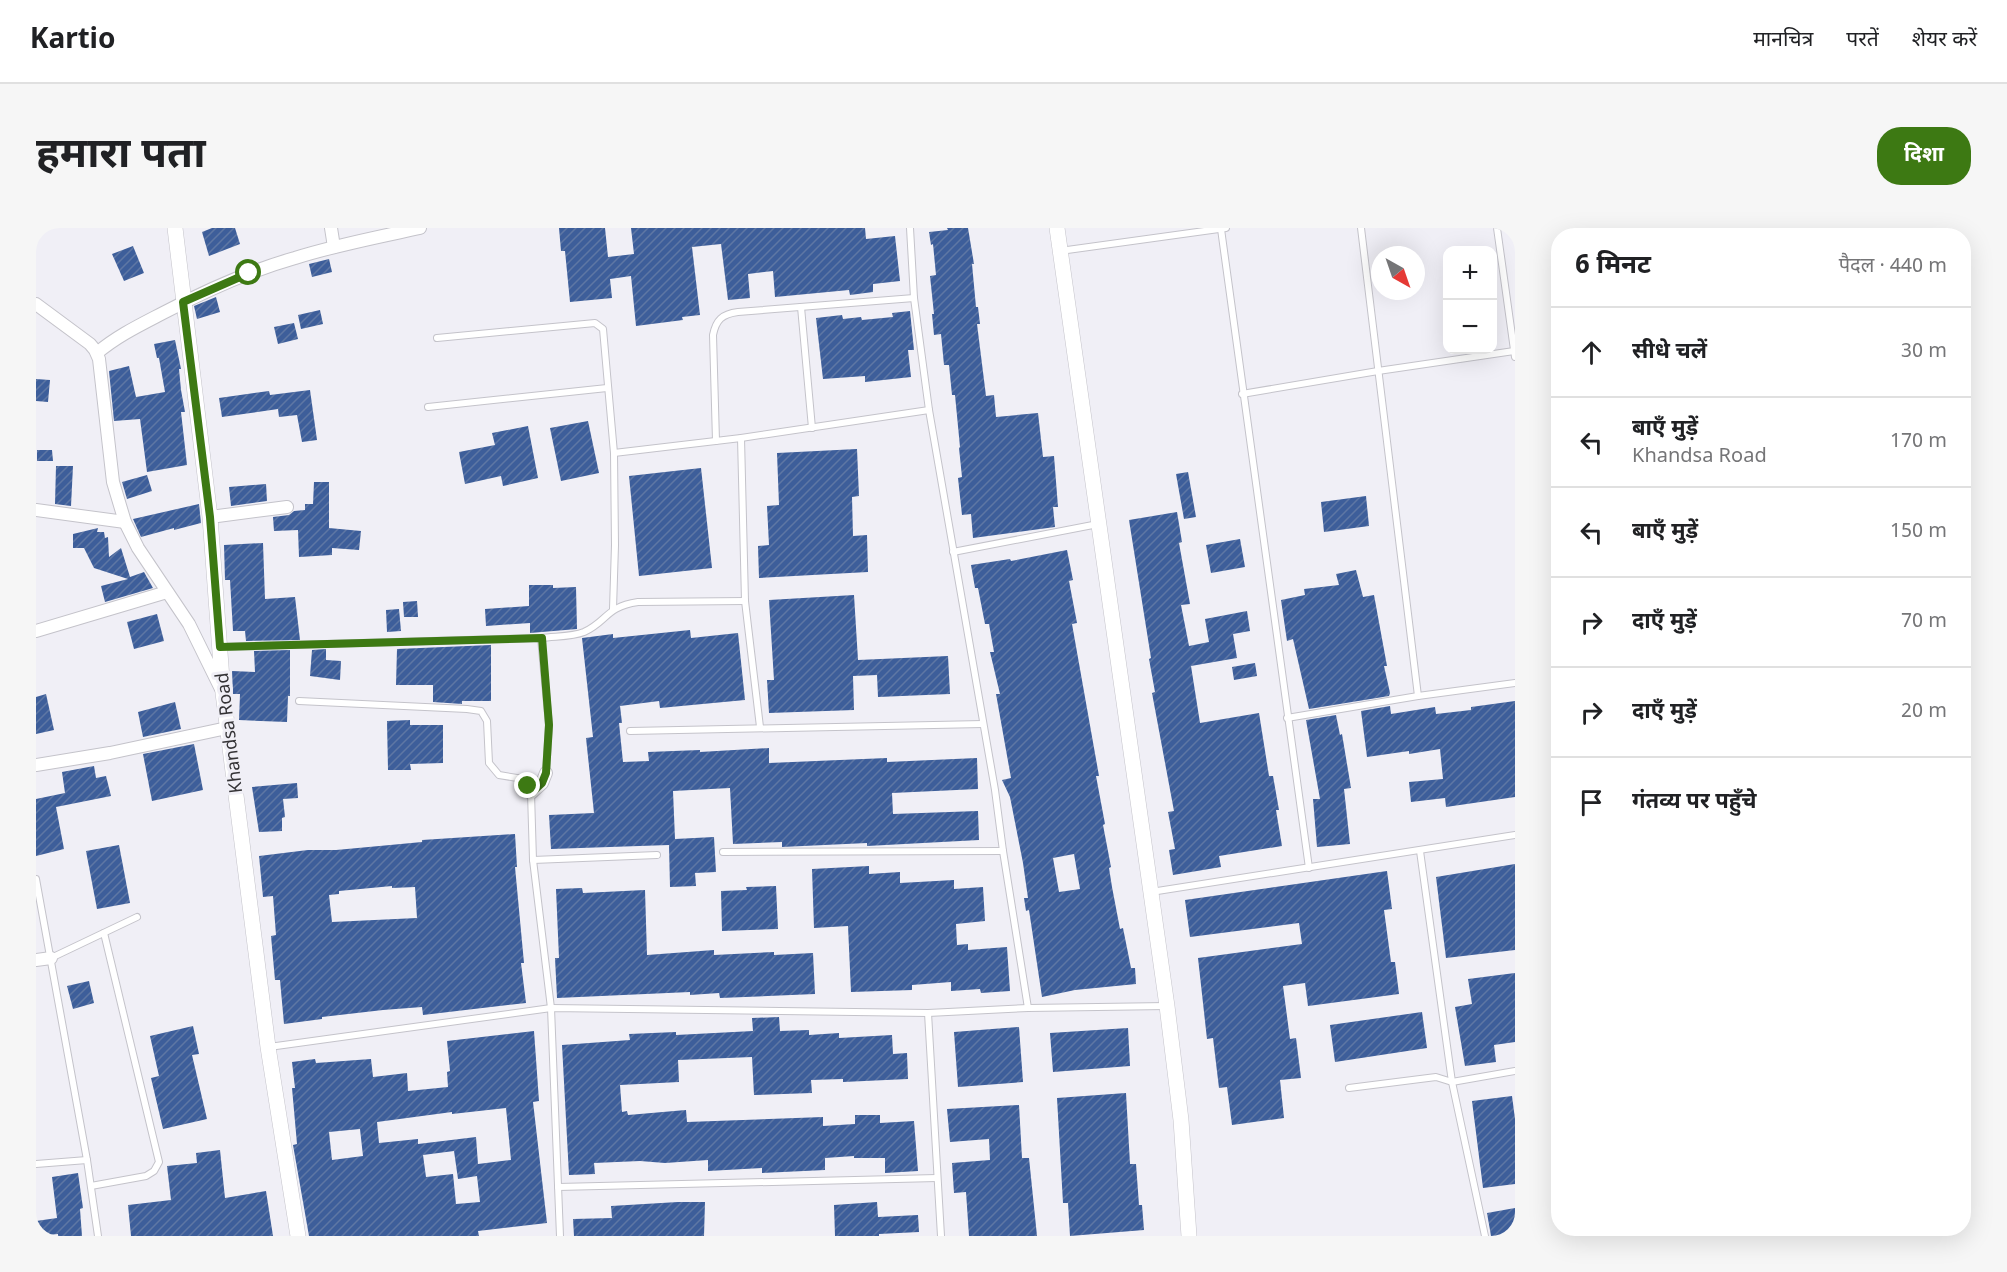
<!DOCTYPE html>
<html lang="hi">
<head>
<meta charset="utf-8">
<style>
	body { margin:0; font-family:Georgia,"Noto Sans Devanagari",serif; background:#f6f6f6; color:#202124 }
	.controls { position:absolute; right:18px; top:18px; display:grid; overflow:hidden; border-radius:12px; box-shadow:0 6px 24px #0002 }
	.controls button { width:54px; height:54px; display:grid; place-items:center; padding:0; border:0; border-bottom:2px solid #e0e0e0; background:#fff; color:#202124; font:30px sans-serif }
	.compass { position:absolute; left:1335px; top:18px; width:54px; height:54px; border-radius:50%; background:#fff; box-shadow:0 6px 24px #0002; rotate:140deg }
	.stop { position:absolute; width:18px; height:18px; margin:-14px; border:4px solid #3d7913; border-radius:50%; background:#fff }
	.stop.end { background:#3d7913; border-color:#fff; box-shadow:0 2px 6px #0008 }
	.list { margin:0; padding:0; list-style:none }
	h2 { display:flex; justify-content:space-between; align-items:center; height:78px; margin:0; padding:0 24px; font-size:26px }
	h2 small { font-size:20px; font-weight:400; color:#757577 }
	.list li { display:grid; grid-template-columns:39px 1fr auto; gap:18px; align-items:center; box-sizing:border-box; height:90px; padding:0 24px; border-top:2px solid #e0e0e0 }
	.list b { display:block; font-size:22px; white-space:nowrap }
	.list p { margin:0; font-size:20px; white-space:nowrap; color:#757577 }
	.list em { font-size:20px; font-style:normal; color:#757577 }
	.icon { flex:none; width:33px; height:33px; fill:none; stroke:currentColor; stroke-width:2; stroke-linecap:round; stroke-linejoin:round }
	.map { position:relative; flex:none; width:1479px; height:1008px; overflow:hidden; border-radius:24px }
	header { display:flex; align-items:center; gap:36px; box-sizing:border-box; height:84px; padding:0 30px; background:#fff; border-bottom:2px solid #e0e0e0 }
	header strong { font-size:28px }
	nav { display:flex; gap:33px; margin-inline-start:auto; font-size:21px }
	.intro { display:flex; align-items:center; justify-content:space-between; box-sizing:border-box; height:144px; padding:0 36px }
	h1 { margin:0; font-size:42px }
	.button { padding:15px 27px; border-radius:24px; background:#3d7913; color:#fff; font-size:21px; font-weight:700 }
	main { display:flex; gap:36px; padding:0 36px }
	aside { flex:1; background:#fff; border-radius:24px; box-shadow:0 6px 24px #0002 }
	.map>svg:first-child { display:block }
	.building { fill:url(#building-hatch); fill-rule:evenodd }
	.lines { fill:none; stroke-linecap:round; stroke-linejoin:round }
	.service-casing { stroke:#c4c3ca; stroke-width:8 }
	.minor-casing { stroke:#c4c3ca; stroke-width:14 }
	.tertiary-casing { stroke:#c4c3ca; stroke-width:16 }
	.service { stroke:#fff; stroke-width:6 }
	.minor { stroke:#fff; stroke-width:12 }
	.tertiary { stroke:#fff; stroke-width:15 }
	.route { stroke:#3d7913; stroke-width:8 }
	.labels { text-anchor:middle; stroke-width:6; stroke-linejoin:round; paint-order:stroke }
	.street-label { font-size:18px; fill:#343336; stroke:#f0eff6 }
</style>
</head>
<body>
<header>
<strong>Kartio</strong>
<nav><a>मानचित्र</a><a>परतें</a><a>शेयर करें</a></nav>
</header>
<div class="intro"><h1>हमारा पता</h1><a class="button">दिशा</a></div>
<main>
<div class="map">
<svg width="1479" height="1008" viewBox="0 0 1479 1008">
	<defs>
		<pattern id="building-hatch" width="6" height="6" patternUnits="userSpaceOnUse" patternTransform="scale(1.5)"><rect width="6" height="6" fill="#3d5e9a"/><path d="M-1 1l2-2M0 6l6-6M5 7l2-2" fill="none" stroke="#5e77a4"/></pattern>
	</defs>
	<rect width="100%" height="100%" fill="#f0eff6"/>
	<g class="building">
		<polygon points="176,0 199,0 204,16 173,28 166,4"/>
		<polygon points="523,0 569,0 572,29 598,26 595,0 829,0 830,11 859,8 864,53 837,56 837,64 814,67 813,62 739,69 737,43 712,46 714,70 692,72 685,16 656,19 664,87 646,89 647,92 600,98 595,48 574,51 576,70 534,74 529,23 525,23"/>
		<polygon points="911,0 932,0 938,36 936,36 940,79 942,79 944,96 941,96 950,168 958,167 960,189 1002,185 1007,229 1018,228 1022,279 1017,279 1019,299 937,310 935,286 926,287 922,250 926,249 923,220 924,219 919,167 916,167 913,137 908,137 905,106 898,107 896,86 898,86 894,48 900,47 897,16 895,17 893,4 912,2"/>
		<polygon points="97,18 108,45 88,53 76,26"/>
		<polygon points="293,31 296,44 276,49 273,36"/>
		<polygon points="180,69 184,84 161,91 158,78"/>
		<polygon points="284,82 287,96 265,101 262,87"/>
		<polygon points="874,83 878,122 872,122 875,149 829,154 829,148 787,151 780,90 806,87 807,91 825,89 826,92 857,89 856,85"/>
		<polygon points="258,95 262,111 242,116 238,99"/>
		<polygon points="139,112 145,141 143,141 145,162 149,184 145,184 151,237 111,244 104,191 78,193 73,143 93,138 100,169 129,164 123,130 121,130 118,116"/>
		<polygon points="0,151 14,152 12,174 0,173"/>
		<polygon points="274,162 281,212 266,214 261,187 243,189 242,181 186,189 183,170 233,163 234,167"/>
		<polygon points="552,193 563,245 525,253 514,200"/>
		<polygon points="492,198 502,250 467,258 465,248 429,256 423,224 459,217 456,205"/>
		<polygon points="821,221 823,268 816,269 817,308 831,307 832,344 723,350 722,318 733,317 731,278 743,277 741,225"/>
		<polygon points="1,222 16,222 17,233 1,233"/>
		<polygon points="20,238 37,238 35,278 19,276"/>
		<polygon points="665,240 676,340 603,348 593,248"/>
		<polygon points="1152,244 1160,289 1148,291 1140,246"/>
		<polygon points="111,247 116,263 91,271 86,254"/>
		<polygon points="278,254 293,254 293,300 325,303 323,322 296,320 296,327 263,329 262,302 238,303 237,289 253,287 258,283 269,282 269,276 277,276"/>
		<polygon points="230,256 231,273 195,278 193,259"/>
		<polygon points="1330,268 1333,298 1288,304 1285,274"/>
		<polygon points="163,276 165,295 138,302 138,300 105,309 97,291"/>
		<polygon points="1141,284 1146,314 1143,315 1154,376 1145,377 1153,418 1173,414 1169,391 1211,383 1214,403 1197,406 1201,430 1155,438 1164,495 1223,485 1233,548 1237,548 1243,582 1240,582 1246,618 1183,628 1185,639 1137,647 1133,622 1139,621 1132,584 1138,583 1116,465 1119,464 1113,431 1115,430 1093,292"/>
		<polygon points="62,300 61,304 68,304 69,310 72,309 73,329 85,320 94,349 108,344 117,360 69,374 65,358 92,351 58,340 48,320 37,320 37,306"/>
		<polygon points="1204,311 1209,339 1175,345 1170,317"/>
		<polygon points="227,315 229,371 259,369 264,412 210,413 209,403 197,403 194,352 189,352 188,317"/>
		<path d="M1031 322 1037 352 1033 353 1041 395 1036 396 1063 548H1060L1069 596 1067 597 1075 639 1073 640 1076 659 1084 701 1087 700 1095 740H1099L1100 756 1039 762 1006 769 993 682 990 683 988 670H992L987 635 974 569 966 552 975 550 960 466H964L954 424H958L953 396H949L942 360H939L935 337 974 331 975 333ZM1038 626 1044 661 1023 664 1017 630Z"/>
		<polygon points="1320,342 1327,369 1338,367 1351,438 1348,438 1354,465 1353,468 1273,481 1257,411 1251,413 1245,372 1269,367 1268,361 1303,357 1300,346"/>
		<polygon points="493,357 517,357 517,360 540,359 541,401 494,405 494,395 450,398 449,381 493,378"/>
		<polygon points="818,367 822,432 912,428 914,466 842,469 841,447 817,448 818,482 733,485 731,452 738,452 733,372"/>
		<polygon points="381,373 382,389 368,389 367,374"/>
		<polygon points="363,381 365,403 351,404 350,382"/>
		<polygon points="121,386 128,413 98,421 91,394"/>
		<polygon points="654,402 655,410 702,405 709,472 624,480 623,473 584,478 586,495 583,495 587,534 613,533 612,524 664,522 664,524 733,520 733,535 851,530 851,534 941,530 942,561 856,565 857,586 942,583 943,612 831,618 831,615 746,619 746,614 697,616 694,560 637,563 639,611 678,609 680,644 659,645 660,658 634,659 633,617 515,621 513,587 558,585 550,510 557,509 546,410 577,406 577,410"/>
		<polygon points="455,417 455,473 426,473 426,476 397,474 397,457 360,457 361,421"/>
		<polygon points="290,421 290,432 305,433 304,452 274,448 276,422"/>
		<polygon points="254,422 254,468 252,468 251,494 203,492 204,466 197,466 196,443 219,444 218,423"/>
		<polygon points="1219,435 1221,448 1198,452 1196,439"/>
		<polygon points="10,466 18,502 0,506 0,469"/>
		<polygon points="1479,473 1479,569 1410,579 1409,570 1375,574 1373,554 1407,551 1404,521 1373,526 1373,523 1331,529 1325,483 1354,478 1355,486 1399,479 1400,486 1435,482 1435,479"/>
		<polygon points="139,474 145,501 107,509 102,484"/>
		<polygon points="1300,487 1304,507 1306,506 1315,560 1308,561 1314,616 1281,619 1277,571 1284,571 1270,492"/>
		<polygon points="374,492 374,497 407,497 407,535 374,536 375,542 352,542 351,493"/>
		<polygon points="158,516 167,562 116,573 107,526"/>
		<polygon points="58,538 60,550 70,548 75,568 20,579 28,621 0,628 0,571 29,565 26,544"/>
		<polygon points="261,555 262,570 247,571 249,589 246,590 246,603 223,604 216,559"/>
		<path d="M479 606 481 639H479L488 735H485L490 775 387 787 386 779 347 782 286 789V791L248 796 244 752H239L235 708 240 707 237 668 227 669 223 628 272 622H300L354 617 386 614V612ZM356 658V660L379 659 381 690 296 694 293 667 303 666V663Z"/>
		<polygon points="83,617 94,675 61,681 50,623"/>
		<polygon points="1479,636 1479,722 1410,730 1400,649"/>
		<polygon points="833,638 833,646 864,644 864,655 918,652 918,661 947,659 949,693 920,696 921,717 932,716 932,722 971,719 974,763 945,765 944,761 915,763 915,754 876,757 876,762 815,764 812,698 778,700 776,641"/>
		<polygon points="1351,643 1356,681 1348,682 1355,734 1359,734 1363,766 1272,778 1269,755 1247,758 1254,811 1260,810 1265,850 1244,852 1248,890 1196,897 1191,859 1183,860 1177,810 1171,811 1162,730 1266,716 1263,695 1154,709 1149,672"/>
		<polygon points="740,658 742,701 686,703 685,663 711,662 710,659"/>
		<polygon points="546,660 547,665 609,662 611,727 678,722 678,727 738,724 738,727 777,725 779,766 684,770 683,765 654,767 654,764 521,770 519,730 523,730 520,661"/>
		<polygon points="1479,745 1479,814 1458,817 1460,834 1429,838 1419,779 1436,776 1432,751"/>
		<polygon points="53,753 58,775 37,781 31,758"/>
		<polygon points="1386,784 1391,820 1299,834 1294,797"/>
		<polygon points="743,789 744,803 773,802 773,807 803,805 803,810 856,807 857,826 871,825 872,851 807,854 807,851 775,852 776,865 718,867 716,829 642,832 643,854 584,857 586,884 591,883 592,887 650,882 651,894 787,889 787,898 819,896 819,887 844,887 844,895 878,893 882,943 849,945 849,930 818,930 818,928 789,930 789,942 726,945 726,940 672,943 672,932 629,935 604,933 558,935 559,946 533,947 526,817 594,812 593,806 640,804 640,807 717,803 716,790"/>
		<polygon points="157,798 163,826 156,827 171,891 127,901 115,850 123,848 114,808"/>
		<polygon points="983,799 987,854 922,859 918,804"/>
		<polygon points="1092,800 1094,838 1017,844 1014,805"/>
		<path d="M498 803 503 873 497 874 511 995 442 1003 443 1008H273L257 917 261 916 256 860H259L256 834 279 831 280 835 335 831 337 849 371 845 372 863 412 859 411 844 414 843 411 813ZM470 880 475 932 442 936 440 909 382 916V911L343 915 341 894 416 884V886ZM324 901 327 928 296 932 293 904ZM418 923 422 951 441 948 444 974 420 976 417 946 390 949 387 927Z"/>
		<polygon points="1090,865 1094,936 1100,936 1103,977 1106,977 1108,1002 1034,1008 1032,975 1027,975 1021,870"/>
		<polygon points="1476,868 1479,891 1479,956 1447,960 1436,873"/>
		<polygon points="983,877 986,930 993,930 1001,1008 933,1008 930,964 918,965 916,935 954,932 953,911 914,914 911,881"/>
		<polygon points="184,922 189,970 230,963 237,1008 95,1008 92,977 135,972 131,938 161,935 160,925"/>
		<polygon points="42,945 47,980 44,981 46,1008 22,1008 22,1006 0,1008 0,993 21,990 16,949"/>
		<polygon points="642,974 669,974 668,1008 538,1008 537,991 576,990 575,978"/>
		<polygon points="841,974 842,989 882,987 883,1004 843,1006 843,1008 799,1008 798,977"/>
		<polygon points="1479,980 1479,1008 1455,1008 1451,985"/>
	</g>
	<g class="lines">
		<defs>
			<g id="service">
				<polyline points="874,0 878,70 893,182 959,562 967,623 992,780"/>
				<polyline points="1325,0 1382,468"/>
				<polyline points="1461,0 1479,129"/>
				<polyline points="1185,1 1273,640"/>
				<polyline points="1024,23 1190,0"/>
				<polyline points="765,79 776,200"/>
				<polyline points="401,110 559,95 567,101 578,225 579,317 577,381"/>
				<polyline points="1206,166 1342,143 1478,123"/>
				<polyline points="392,179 571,160"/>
				<polyline points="705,210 709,373 724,499"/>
				<path d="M680 213 677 107C680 92 686 86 702 84L878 70"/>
				<polyline points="578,225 705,210 893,182"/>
				<polyline points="917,324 1062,296"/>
				<path d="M505 410C519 408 536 409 548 404 572 393 569 379 602 374L709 373"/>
				<polyline points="184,419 505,410 513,497 510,545"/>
				<polyline points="263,473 431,481 445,483 451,493 453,535 463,547 487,551 495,565 497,632 515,780 524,1008"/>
				<polyline points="1251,490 1382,468 1479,455"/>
				<polyline points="594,503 947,496"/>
				<polyline points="1384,623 1416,854 1449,1008"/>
				<polyline points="687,624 967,623"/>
				<polyline points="497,632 621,627"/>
				<polyline points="0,651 51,932 62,1008"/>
				<polyline points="1115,664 1479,607"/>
				<polyline points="15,730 101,689"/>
				<polyline points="892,785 905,1008"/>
				<polyline points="233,819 515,780 892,785 992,780 1131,778"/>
				<polyline points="1313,860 1400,849 1416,854 1479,843"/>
				<polyline points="0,936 51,932"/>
				<polyline points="55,958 110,948 118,943 123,934 68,705"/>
				<polyline points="522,959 901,950"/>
			</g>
			<g id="minor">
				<polyline points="295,0 298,19"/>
				<polyline points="0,76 54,116 59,122 63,131 77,254 89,294 102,320 153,396 185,461"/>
				<path d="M61 125C81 108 104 97 127 85 169 63 213 43 259 30 300 17 342 9 384 0"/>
				<polyline points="0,282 89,294"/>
				<polyline points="174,289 251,279"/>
				<polyline points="0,403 131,364"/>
				<polyline points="0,537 74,525 191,500"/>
				<polyline points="495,565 506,555 510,545"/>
				<polyline points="0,732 15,730"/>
			</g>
			<g id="tertiary">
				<polyline points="139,0 174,289 187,465 232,819 262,1008"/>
				<polyline points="1021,0 1131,778 1145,892 1153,1008"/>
			</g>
		</defs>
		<use href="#service" class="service-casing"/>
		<use href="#minor" class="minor-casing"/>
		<use href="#tertiary" class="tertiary-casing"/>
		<use href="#service" class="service"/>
		<use href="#minor" class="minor"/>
		<use href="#tertiary" class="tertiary"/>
	</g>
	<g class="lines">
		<polyline class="route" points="213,45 147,74 174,289 184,419 506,410 513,497 510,545 506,555 495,565 492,558"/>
	</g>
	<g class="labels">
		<g class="street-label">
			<text transform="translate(193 505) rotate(-97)" y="6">Khandsa Road</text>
		</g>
	</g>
</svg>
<div class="controls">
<button>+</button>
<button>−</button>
</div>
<svg class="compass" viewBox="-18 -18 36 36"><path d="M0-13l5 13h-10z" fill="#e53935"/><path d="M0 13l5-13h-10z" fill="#757577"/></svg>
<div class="stop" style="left:213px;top:45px"></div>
<div class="stop end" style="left:492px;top:558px"></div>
</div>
<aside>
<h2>6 मिनट<small>पैदल · 440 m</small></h2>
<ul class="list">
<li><svg class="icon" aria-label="ahead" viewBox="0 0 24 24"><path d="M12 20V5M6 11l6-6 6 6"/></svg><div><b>सीधे चलें</b></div><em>30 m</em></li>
<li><svg class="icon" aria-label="left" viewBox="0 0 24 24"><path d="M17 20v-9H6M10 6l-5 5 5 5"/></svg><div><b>बाएँ मुड़ें</b><p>Khandsa Road</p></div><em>170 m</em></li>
<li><svg class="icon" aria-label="left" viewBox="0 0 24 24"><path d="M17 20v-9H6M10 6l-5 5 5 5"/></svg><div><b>बाएँ मुड़ें</b></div><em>150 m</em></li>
<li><svg class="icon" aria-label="right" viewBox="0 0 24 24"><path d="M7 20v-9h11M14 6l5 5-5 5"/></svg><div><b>दाएँ मुड़ें</b></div><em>70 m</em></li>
<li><svg class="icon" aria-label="right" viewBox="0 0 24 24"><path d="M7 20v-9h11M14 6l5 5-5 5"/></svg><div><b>दाएँ मुड़ें</b></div><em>20 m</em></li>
<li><svg class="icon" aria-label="arrive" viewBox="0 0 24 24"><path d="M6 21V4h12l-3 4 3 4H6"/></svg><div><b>गंतव्य पर पहुँचे</b></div></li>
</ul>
</aside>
</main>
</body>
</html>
